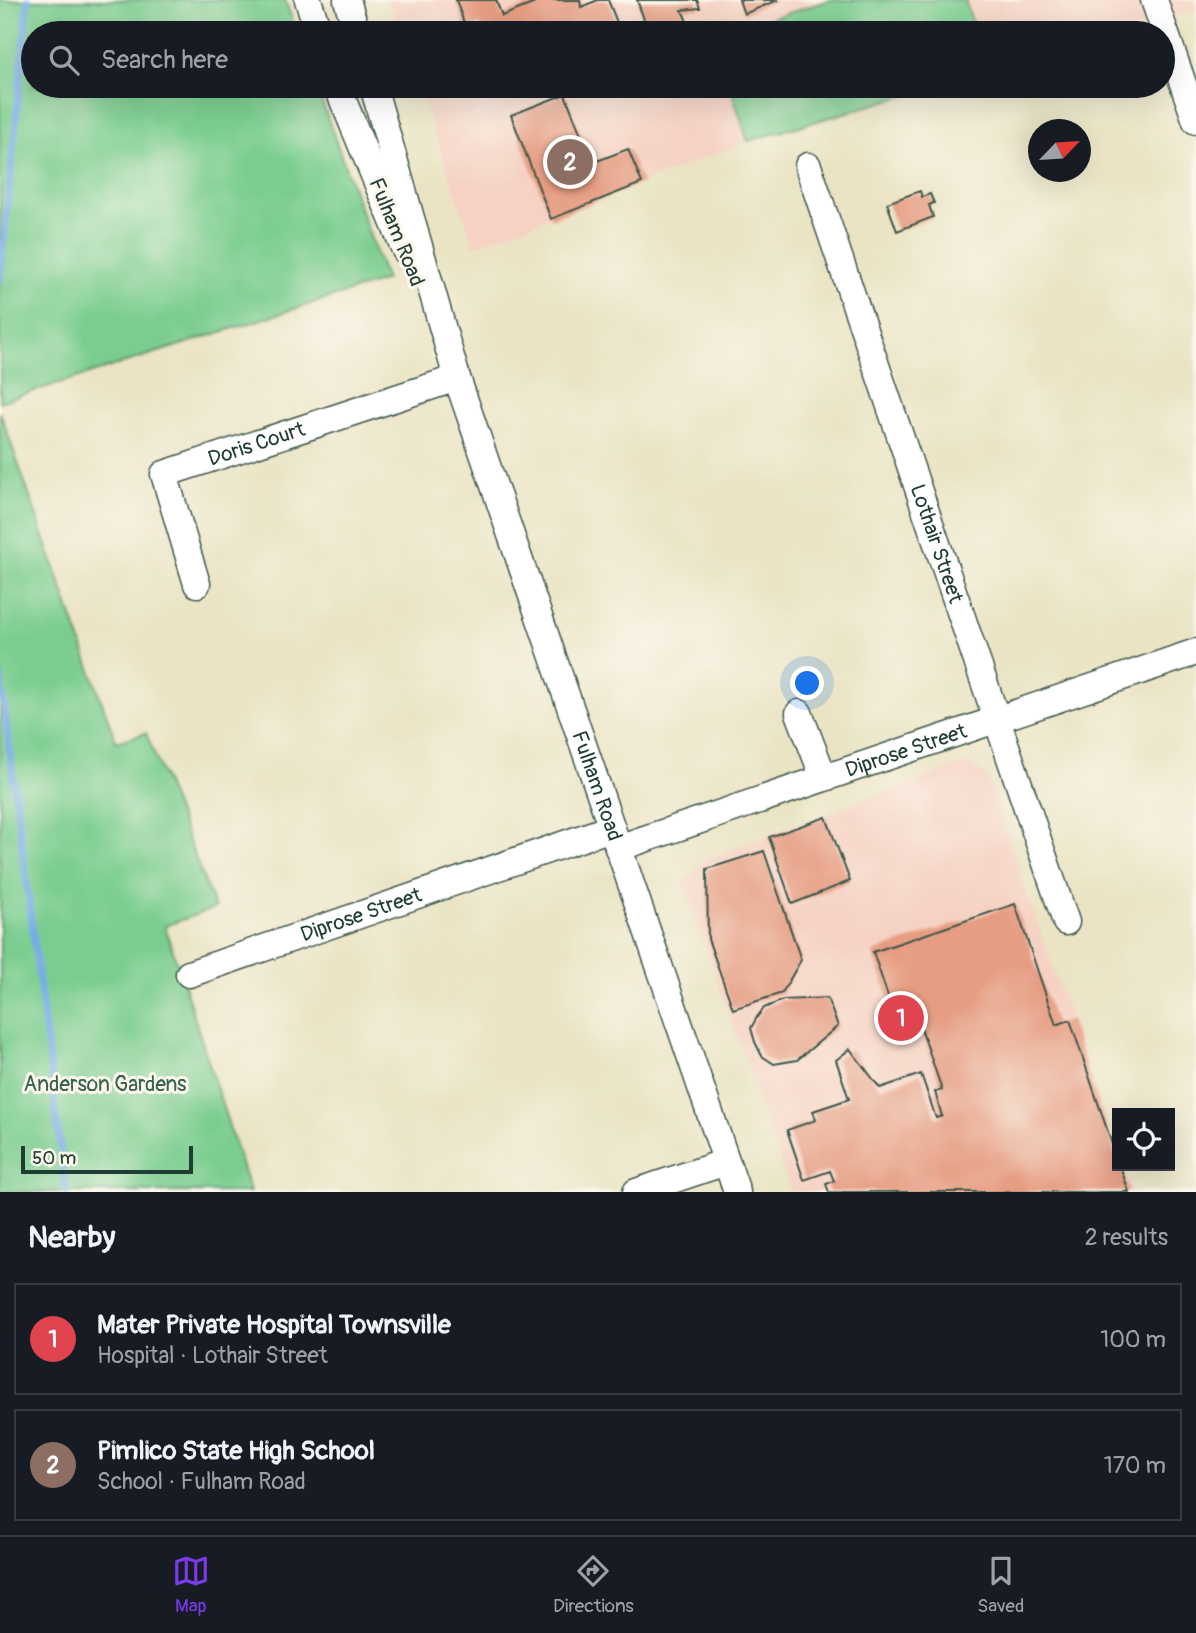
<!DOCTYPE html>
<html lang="en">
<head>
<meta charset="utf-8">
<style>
	body { margin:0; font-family:Pangolin,sans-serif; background:#20242c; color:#f1f3f6 }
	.controls { position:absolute; right:21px; bottom:21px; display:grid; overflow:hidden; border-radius:0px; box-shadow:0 7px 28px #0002 }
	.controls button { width:63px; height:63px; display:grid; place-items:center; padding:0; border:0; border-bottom:2px solid #363941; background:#171b24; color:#f1f3f6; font:35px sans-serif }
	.compass { position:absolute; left:1028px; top:119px; width:63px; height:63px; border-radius:50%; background:#171b24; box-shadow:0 7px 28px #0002; rotate:65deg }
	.scale { position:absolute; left:21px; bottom:18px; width:172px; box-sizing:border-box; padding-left:7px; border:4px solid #1f3d34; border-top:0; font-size:19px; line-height:24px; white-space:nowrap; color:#1f3d34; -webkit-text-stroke:5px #fbf7ec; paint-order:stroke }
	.you { position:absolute; left:808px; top:684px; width:24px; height:24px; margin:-18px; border:5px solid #fff; border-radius:50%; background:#1a73e8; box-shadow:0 0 0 10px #1a73e833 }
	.badge { display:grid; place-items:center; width:46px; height:46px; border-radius:50%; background:#7c3aed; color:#fff; font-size:23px; font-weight:700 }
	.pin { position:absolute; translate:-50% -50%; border:4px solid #fff; box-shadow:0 2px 7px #0006 }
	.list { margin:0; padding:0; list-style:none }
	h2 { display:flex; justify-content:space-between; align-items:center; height:91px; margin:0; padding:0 28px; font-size:30px }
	h2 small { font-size:23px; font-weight:400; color:#9ea1a6 }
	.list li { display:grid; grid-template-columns:46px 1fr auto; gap:21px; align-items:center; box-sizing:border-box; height:112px; margin:0 14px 14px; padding:0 14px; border:2px solid #363941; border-radius:0px }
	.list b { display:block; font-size:26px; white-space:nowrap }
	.list p { margin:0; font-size:23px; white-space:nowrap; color:#9ea1a6 }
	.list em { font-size:23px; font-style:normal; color:#9ea1a6 }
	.icon { flex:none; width:38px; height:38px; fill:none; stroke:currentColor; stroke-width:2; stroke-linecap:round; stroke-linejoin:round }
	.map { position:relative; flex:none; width:1196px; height:1192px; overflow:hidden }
	.search { position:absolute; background:#171b24; box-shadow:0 7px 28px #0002; left:21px; right:21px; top:21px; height:77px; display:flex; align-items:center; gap:18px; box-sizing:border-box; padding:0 24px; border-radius:38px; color:#9ea1a6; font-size:26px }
	.sheet { height:343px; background:#171b24 }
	nav { display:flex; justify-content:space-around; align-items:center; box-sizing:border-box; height:98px; border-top:2px solid #363941; background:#171b24; font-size:19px; color:#9ea1a6 }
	nav a { display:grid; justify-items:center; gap:4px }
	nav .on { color:#7c3aed }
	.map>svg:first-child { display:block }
	.built { fill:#f5d2c3 }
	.green { fill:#7acd8f; stroke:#4c8562; stroke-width:2 }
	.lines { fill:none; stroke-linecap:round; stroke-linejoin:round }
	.stream { stroke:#77ace5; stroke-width:7 }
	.building { fill:#e69d82 }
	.minor-casing { stroke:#3d564a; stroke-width:29 }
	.minor { stroke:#fff; stroke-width:26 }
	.labels { text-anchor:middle; stroke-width:6; stroke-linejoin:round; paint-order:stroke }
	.street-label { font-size:21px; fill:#1f3d34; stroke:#fbf7ec }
	.park-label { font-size:21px; fill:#36614b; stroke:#fbf7ec }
</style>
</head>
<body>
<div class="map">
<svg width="1196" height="1192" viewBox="0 0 1196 1192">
	<rect width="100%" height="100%" fill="#fbf7ec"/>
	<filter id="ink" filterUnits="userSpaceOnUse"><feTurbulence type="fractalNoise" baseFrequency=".0143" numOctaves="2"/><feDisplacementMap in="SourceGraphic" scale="14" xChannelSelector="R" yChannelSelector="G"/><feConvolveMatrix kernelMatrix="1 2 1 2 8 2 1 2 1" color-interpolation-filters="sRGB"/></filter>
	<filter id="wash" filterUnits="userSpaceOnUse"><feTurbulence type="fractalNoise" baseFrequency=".00686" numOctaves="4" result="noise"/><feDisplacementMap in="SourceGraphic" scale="28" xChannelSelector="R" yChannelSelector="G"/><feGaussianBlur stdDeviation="1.57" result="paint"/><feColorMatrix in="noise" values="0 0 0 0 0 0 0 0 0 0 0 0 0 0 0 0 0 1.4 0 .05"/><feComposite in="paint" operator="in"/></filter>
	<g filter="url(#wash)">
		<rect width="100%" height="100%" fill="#eae4c4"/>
		<g class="built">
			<polygon points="388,0 1196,0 1196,10 1122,33 400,33"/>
			<polygon points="418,86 937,86 748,141 642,183 474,246"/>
			<polygon points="965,763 986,774 1117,1153 1117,1166 1122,1166 1131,1192 791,1192 683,883 705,859"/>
		</g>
		<g class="green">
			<polygon points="0,0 285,0 297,33 33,33 33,86 316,86 386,280 0,402"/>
			<polygon points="830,0 965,0 976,33 724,33"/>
			<polygon points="730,86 937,86 748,141"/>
			<polygon points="0,412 116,742 146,733 215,908 165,926 250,1192 0,1192"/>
		</g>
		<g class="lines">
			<g class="stream">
				<polyline points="0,279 28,0"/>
				<polyline points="0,675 66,1192"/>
			</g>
		</g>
		<g id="blocks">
			<g class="building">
				<polygon points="456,0 496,0 502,16 535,3 535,0 580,0 581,7 598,0 608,0 618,25 597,33 483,33 480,24 466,29"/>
				<polygon points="637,0 697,0 700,8 682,10 692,33 649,33"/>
				<polygon points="739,0 778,0 744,14"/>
				<polygon points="565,94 592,163 628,149 642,183 551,219 511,115"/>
				<polygon points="920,191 922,197 930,194 934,203 929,205 933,217 897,231 887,203"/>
				<polygon points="826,817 850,881 792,904 769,837"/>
				<polygon points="764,851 801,960 782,993 733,1009 708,939 707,869"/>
				<polygon points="1015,904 1056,1025 1070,1020 1117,1159 1117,1166 1120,1166 1129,1192 829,1192 826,1184 834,1181 830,1171 804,1180 787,1130 816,1120 813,1111 849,1099 836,1060 850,1049 880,1088 921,1074 936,1118 942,1116 935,1092 942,1090 915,1010 895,1017 873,952"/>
				<polygon points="827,998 838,1026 797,1060 774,1064 762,1056 755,1042 751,1028 757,1017 764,1008 783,1000"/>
			</g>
		</g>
	</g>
	<g filter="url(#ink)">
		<use href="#blocks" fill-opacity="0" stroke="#3d564a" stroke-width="2"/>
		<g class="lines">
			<defs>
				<g id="minor">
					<polyline points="308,0 319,33"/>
					<polyline points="347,0 357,33"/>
					<polyline points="1154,0 1196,121"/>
					<polyline points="337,86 405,250"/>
					<path id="s1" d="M373 86 457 378 737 1192"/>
					<path id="s2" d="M808 166 1066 922"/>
					<path id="s3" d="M197 584 164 474 457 378"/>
					<polyline points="799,713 824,778"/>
					<path id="s4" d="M618 848 1196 652"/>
					<path id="s5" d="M189 974 611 828"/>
					<polyline points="636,1192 726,1162"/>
				</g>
			</defs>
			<use href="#minor" class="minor-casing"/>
			<use href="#minor" class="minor"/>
		</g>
	</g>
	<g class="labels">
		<g class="street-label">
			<text transform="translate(397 232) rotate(68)" y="7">Fulham Road</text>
			<text dy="7" stroke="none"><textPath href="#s3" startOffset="212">Doris Court</textPath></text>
			<text dy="7" stroke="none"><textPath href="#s2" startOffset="399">Lothair Street</textPath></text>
			<text dy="7" stroke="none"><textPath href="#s4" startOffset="304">Diprose Street</textPath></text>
			<text dy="7" stroke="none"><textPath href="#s1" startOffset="735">Fulham Road</textPath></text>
			<text dy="7" stroke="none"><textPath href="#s5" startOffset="182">Diprose Street</textPath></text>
		</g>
		<g class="park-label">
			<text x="105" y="1091">Anderson Gardens</text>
		</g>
	</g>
</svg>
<div class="controls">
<button><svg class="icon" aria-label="locate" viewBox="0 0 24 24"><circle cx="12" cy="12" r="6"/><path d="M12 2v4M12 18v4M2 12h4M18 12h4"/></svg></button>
</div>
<svg class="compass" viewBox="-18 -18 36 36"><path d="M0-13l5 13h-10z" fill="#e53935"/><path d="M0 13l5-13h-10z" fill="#9ea1a6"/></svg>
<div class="scale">50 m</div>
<div class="you"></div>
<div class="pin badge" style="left:901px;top:1018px;background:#e0444e">1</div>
<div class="pin badge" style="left:570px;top:162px;background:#8d6e63">2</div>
<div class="search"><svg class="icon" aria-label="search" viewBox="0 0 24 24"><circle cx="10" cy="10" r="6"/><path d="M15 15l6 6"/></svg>Search here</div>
</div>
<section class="sheet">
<h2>Nearby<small>2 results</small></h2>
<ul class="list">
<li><span class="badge" style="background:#e0444e">1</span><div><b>Mater Private Hospital Townsville</b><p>Hospital · Lothair Street</p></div><em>100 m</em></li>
<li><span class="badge" style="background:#8d6e63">2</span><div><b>Pimlico State High School</b><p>School · Fulham Road</p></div><em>170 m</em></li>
</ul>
</section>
<nav>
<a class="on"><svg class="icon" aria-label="map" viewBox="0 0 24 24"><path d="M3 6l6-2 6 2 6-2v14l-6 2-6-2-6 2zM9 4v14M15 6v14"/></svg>Map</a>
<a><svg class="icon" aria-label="directions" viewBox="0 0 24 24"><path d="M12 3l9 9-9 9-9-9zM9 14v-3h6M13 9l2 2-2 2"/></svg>Directions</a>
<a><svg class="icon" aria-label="saved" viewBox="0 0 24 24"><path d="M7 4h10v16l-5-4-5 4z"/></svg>Saved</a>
</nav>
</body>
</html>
